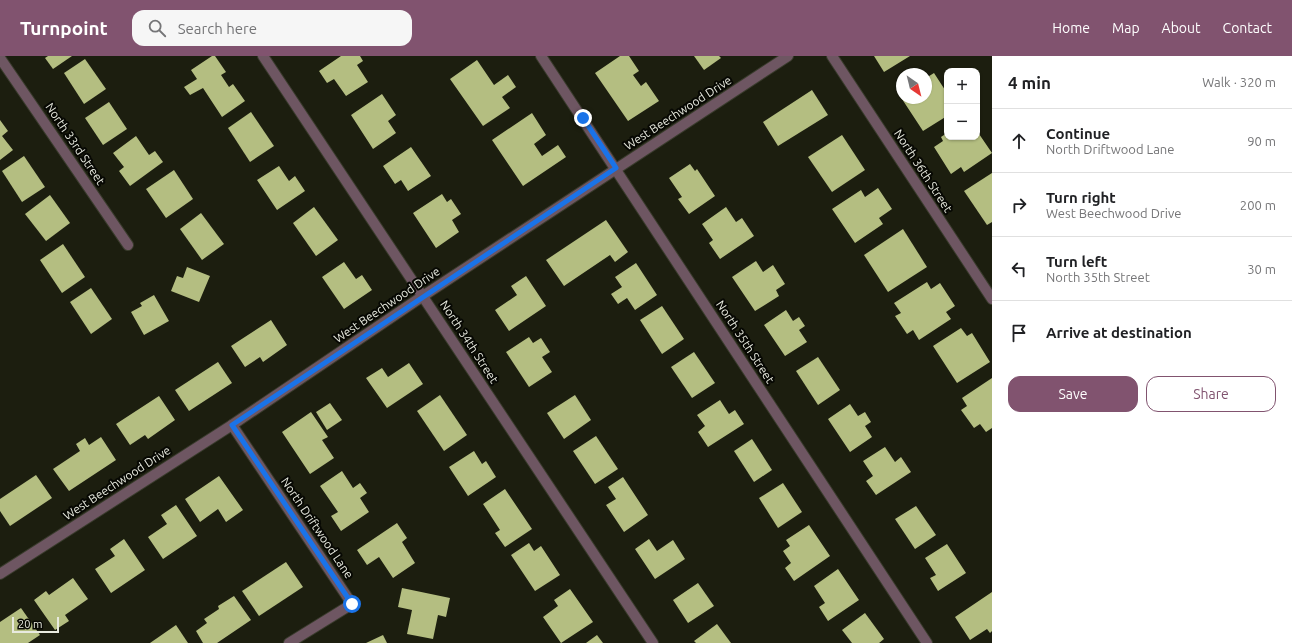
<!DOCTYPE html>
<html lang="en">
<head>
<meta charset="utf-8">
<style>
	body { margin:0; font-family:Ubuntu,sans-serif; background:#f6f6f6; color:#202124 }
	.controls { position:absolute; right:12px; top:12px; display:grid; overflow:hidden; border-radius:8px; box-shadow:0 1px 3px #0004 }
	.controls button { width:36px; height:36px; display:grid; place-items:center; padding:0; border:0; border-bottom:1px solid #e0e0e0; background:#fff; color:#202124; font:20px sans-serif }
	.compass { position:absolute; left:896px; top:12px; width:36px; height:36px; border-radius:50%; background:#fff; box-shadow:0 1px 3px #0004; rotate:145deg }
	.scale { position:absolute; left:12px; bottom:10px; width:47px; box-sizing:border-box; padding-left:4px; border:2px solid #e8eadf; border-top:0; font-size:11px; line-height:14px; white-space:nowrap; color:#e8eadf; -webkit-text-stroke:3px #070803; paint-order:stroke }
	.stop { position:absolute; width:12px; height:12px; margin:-9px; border:3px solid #1a73e8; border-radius:50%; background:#fff }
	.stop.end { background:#1a73e8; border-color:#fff; box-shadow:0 1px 4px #0008 }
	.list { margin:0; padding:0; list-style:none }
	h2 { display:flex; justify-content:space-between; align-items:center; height:52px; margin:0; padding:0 16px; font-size:17px }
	h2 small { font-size:13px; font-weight:400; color:#757577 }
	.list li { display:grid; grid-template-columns:26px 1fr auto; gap:12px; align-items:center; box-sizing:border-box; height:64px; padding:0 16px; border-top:1px solid #e0e0e0 }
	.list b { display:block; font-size:15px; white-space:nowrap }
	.list p { margin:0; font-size:13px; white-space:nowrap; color:#757577 }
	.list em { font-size:13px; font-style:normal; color:#757577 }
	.actions { display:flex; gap:8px; padding:12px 16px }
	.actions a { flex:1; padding:9px 0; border:1px solid #81536f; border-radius:12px; text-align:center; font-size:14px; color:#81536f }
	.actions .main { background:#81536f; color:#fff }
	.icon { flex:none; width:22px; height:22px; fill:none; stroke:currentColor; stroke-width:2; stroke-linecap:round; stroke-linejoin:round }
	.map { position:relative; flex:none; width:992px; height:587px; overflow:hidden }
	header { display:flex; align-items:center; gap:24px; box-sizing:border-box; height:56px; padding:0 20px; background:#81536f; color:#fff }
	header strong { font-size:19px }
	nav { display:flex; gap:22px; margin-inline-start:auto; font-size:14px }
	.search { width:280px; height:36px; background:#f6f6f6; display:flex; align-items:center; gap:10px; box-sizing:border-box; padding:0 14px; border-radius:12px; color:#757577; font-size:15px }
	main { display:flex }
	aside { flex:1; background:#fff }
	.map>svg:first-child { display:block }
	.building { fill:#b4be81 }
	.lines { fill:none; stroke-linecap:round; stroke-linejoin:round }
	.minor-casing { stroke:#393b2c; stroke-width:12 }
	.minor { stroke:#6e5662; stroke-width:10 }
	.route { stroke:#1a73e8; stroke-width:5 }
	.labels { text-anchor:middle; stroke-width:4; stroke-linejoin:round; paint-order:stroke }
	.street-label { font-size:12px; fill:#e8eadf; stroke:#070803 }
</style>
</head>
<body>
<header>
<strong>Turnpoint</strong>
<div class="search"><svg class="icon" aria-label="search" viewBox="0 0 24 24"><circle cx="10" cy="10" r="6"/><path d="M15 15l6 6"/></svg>Search here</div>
<nav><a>Home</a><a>Map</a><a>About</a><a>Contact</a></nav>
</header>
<main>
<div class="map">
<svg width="992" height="587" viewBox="0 0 992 587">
	<rect width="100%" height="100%" fill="#1c1e0f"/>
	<g class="building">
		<polygon points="48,0 72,0 53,13 45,2"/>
		<polygon points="212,0 215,0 226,16 221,19 229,31 233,28 245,45 222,61 203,32 190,39 184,31 197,23 191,14"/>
		<polygon points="341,0 360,0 363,5 357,9 368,26 346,40 334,23 327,27 319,15"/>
		<polygon points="620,0 629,0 639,15 633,19 641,30 646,26 659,45 628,65 595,17"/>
		<polygon points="694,0 719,0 721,2 704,14"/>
		<polygon points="874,0 910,0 884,16"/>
		<polygon points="85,3 106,33 84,48 64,17"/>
		<polygon points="477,4 494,29 508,19 516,31 502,41 510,52 483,70 450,23"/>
		<polygon points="934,17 947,37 947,60 923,75 900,40 902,38 902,42 926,42 926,22"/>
		<polygon points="812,34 828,59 778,90 763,66"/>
		<polygon points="382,38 396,59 388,65 396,77 373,93 351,59"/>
		<polygon points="109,46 127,73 103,89 85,62"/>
		<polygon points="251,56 274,90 250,106 228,72"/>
		<polygon points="532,57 546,79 534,88 542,100 558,89 566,101 523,130 492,84"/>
		<polygon points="0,64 8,75 2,80 13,94 0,104"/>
		<polygon points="977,75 992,97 964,116 961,111 951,118 934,91 943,85 941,81 947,77 947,81 977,81"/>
		<polygon points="842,79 865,114 832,136 808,101"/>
		<polygon points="136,80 149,99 155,95 163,106 130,130 119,115 124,111 113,97"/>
		<polygon points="411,91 431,120 408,135 401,124 395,128 383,110"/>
		<polygon points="24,100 45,131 22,146 2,115"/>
		<polygon points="690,108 695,115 697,113 715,140 689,158 678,143 682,141 669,122"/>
		<polygon points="279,110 289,125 295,120 305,135 277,154 257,124"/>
		<polygon points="174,114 193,143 166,162 146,133"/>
		<polygon points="992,117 992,166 987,169 964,135"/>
		<polygon points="878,132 892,153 879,162 883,168 855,187 832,153 861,134 865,141"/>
		<polygon points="442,138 447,146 451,143 461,158 452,164 459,176 436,192 413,157"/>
		<polygon points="50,139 70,167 46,185 25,158"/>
		<polygon points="314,151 338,184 316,200 293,167"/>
		<polygon points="726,151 736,166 742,162 754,180 720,203 709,187 713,184 702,168"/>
		<polygon points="201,157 224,188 202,204 180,173"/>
		<polygon points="606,164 628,196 615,206 610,199 564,230 546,204"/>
		<polygon points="903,173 927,211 888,236 864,199"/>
		<polygon points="63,188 85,221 62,237 40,204"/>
		<polygon points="756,205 763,216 773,209 785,228 776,234 779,240 755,255 732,221"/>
		<polygon points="344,206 356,223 362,219 372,234 344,253 322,221"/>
		<polygon points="636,207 657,239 635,254 627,242 618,248 611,238 622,231 615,221"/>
		<polygon points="187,211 210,220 199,246 171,235 177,220 183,222"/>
		<polygon points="526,220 546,250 509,275 495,254 517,239 511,230"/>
		<polygon points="927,226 931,233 940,227 955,250 946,256 951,263 919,284 913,274 907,278 895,260 901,257 894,247"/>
		<polygon points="91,232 112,263 91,278 70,246"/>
		<polygon points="154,239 169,265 144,279 131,256 142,250 140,247"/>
		<polygon points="662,250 684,283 662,298 640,264"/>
		<polygon points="786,254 793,265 799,261 805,270 799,274 807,286 785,300 764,269"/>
		<polygon points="271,264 287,289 263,306 260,301 245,311 231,290"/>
		<polygon points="961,272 967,280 972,277 990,306 957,327 933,290"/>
		<polygon points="529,281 533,287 541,282 550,296 542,301 552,316 529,331 506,296"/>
		<polygon points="694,296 715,327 692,342 671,311"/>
		<polygon points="818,301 840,334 818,349 796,315"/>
		<polygon points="218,306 232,327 189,355 175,334"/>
		<polygon points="409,307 423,328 387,352 366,322 382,312 388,321"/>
		<polygon points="992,322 992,372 986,376 980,368 974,372 961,354 967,350 962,342"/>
		<polygon points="440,339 467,379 444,395 417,355"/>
		<polygon points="575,339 591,364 564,383 547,357"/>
		<polygon points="159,340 175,364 148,383 145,379 130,389 116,368"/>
		<polygon points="720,344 729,358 735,354 744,368 708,391 698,376 705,370 697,359"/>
		<polygon points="330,347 342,364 327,374 316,356"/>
		<polygon points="850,348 858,360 865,356 871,366 865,370 872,381 850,396 828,363"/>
		<polygon points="311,356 328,381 322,384 334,402 310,418 282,376"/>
		<polygon points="596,380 618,413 595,428 573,395"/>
		<polygon points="101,381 116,404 69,435 53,413 80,395 76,388 85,382 89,389"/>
		<polygon points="752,383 772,414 754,426 734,395"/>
		<polygon points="885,391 895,406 901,401 911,416 876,439 866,425 873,420 863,405"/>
		<polygon points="474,395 482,408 486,405 496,421 468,440 449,411"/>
		<polygon points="342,415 353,432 360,427 367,437 360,442 369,456 341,475 331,460 338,456 320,430"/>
		<polygon points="36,419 52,442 10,470 0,455 0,443"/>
		<polygon points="219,420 243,454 226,466 218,453 200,466 185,443"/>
		<polygon points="623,421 648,459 624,476 606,449 616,443 608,431"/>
		<polygon points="783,427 802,456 778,472 759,442"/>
		<polygon points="505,433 532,473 505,491 495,477 500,474 483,448"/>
		<polygon points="176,449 197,480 163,503 148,481 167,468 161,459"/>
		<polygon points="916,450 936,479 915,493 895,463"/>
		<polygon points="397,467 407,482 402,486 415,507 393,522 379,501 367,509 357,494"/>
		<polygon points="809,469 830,500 794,525 785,512 791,507 783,495 790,490 786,484"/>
		<polygon points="124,483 145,514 111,537 95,513 115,500 110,493"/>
		<polygon points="649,483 657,495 673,484 685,503 655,523 635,493"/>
		<polygon points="529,487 534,495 541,490 560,519 535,535 511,499"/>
		<polygon points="947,488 966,517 938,535 930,522 936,519 925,502"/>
		<polygon points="286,506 303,531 259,560 242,535"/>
		<polygon points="838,513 859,544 828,565 819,551 825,547 814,530"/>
		<polygon points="73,522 88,543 65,559 69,565 55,574 34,544 46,535 49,539"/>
		<polygon points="698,527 714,550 688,567 673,544"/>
		<polygon points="402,532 450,542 446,561 438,559 433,583 407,578 412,554 398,551"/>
		<polygon points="570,533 593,566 561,587 543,561 558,550 554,544"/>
		<polygon points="992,536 992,575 990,577 987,573 970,584 955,561"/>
		<polygon points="234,540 251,564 217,587 203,587 196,575 207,567 204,563 219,553 218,550"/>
		<polygon points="21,552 40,579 28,587 0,587 0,566"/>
		<polygon points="865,557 884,583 879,587 852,587 842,574"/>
		<polygon points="717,568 731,587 696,587 694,585"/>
		<polygon points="176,569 188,587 150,587"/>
		<polygon points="383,579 387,587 366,587"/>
		<polygon points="597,579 603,587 586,587"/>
	</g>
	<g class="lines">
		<defs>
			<g id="minor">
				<polyline points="263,0 653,587"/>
				<polyline points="541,0 927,587"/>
				<polyline points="832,0 992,243"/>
				<polyline points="0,2 128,189"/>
				<polyline points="232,369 352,548 289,587"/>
				<polyline points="0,518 232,369 423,240 788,0"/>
			</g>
		</defs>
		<use href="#minor" class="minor-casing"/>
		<use href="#minor" class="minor"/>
	</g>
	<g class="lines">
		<polyline class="route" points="352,548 232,369 616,112 583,62"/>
	</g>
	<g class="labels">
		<g class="street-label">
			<text transform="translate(678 57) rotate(-33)" y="4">West Beechwood Drive</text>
			<text transform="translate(75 88) rotate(56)" y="4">North 33rd Street</text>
			<text transform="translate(923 115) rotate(57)" y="4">North 36th Street</text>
			<text transform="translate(387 249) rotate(-34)" y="4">West Beechwood Drive</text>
			<text transform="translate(469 286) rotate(57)" y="4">North 34th Street</text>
			<text transform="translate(745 286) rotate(57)" y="4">North 35th Street</text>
			<text transform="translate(117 427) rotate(-33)" y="4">West Beechwood Drive</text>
			<text transform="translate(317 472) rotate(56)" y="4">North Driftwood Lane</text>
		</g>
	</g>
</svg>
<div class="controls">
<button>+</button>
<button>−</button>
</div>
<svg class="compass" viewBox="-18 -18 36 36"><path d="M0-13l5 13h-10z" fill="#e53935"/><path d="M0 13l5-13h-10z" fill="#757577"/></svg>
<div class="scale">20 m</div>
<div class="stop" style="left:352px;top:548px"></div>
<div class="stop end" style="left:583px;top:62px"></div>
</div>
<aside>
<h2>4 min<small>Walk · 320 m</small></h2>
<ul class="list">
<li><svg class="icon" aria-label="ahead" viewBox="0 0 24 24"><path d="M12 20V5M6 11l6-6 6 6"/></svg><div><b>Continue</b><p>North Driftwood Lane</p></div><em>90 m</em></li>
<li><svg class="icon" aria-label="right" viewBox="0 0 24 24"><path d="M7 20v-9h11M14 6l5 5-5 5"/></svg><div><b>Turn right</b><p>West Beechwood Drive</p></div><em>200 m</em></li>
<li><svg class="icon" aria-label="left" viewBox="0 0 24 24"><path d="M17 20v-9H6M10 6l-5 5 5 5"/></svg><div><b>Turn left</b><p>North 35th Street</p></div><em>30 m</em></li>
<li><svg class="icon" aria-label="arrive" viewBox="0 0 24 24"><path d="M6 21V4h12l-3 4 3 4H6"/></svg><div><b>Arrive at destination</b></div></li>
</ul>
<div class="actions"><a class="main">Save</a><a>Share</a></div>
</aside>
</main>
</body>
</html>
